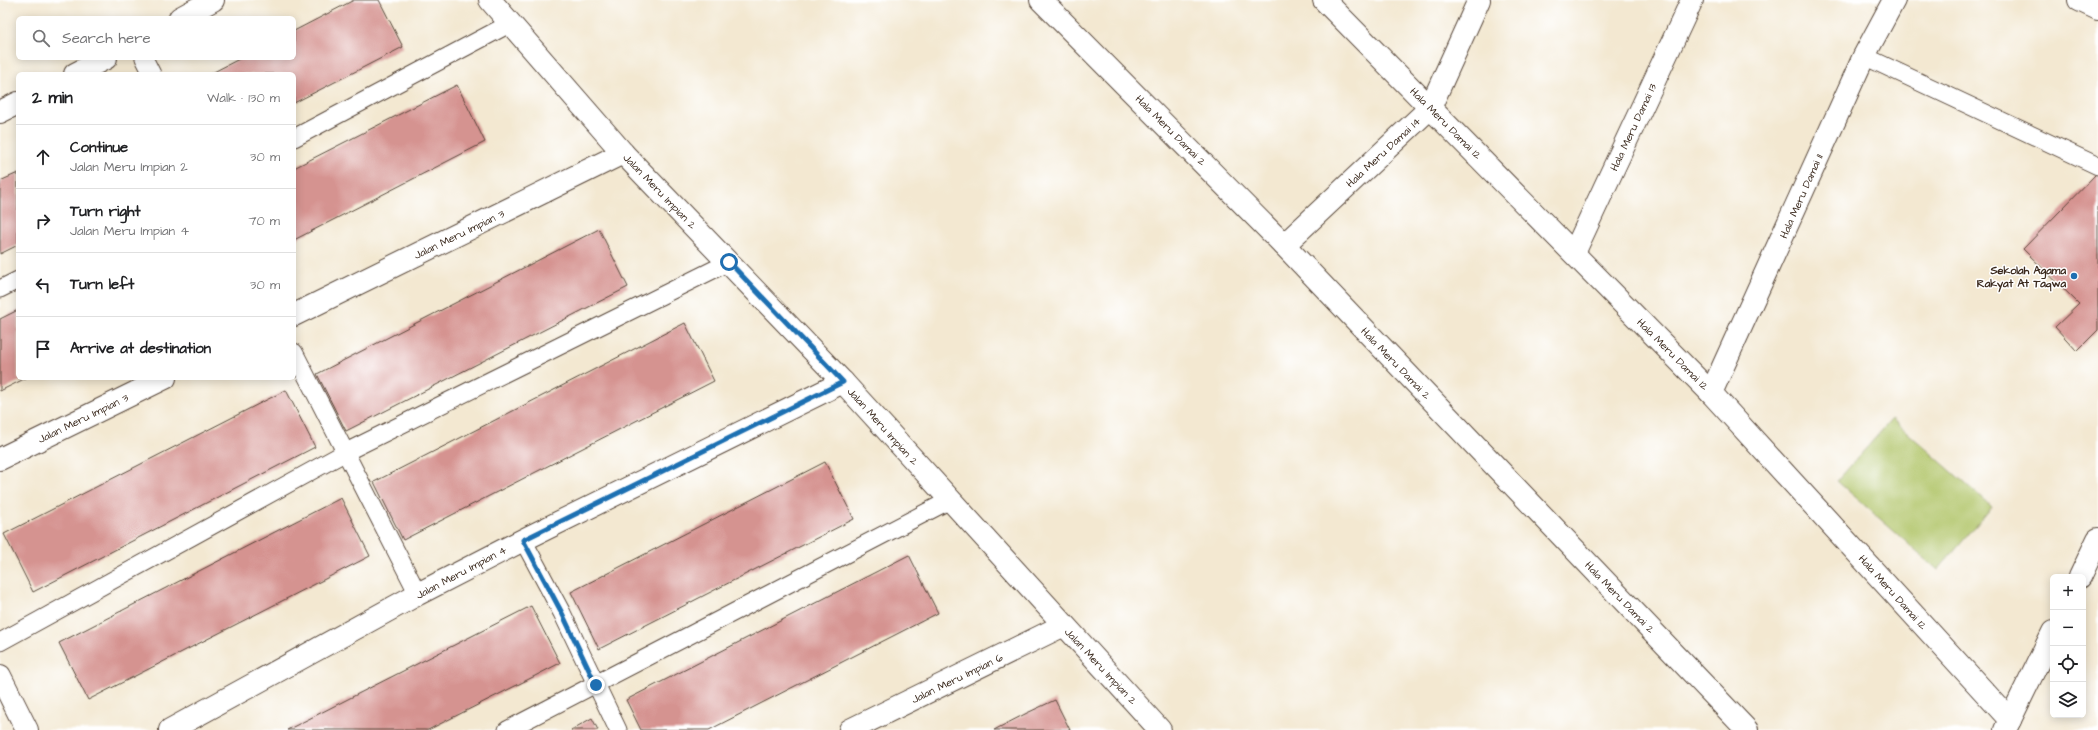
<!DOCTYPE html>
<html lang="en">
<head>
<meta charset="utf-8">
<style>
	body { margin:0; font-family:"Architects Daughter",sans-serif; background:#f2f2f2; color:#202124 }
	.controls { position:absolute; right:12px; bottom:12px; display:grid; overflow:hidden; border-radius:6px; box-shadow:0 2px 10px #0003 }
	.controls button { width:36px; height:36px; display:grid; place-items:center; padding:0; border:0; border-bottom:1px solid #e0e0e0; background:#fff; color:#202124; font:20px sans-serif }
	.stop { position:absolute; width:12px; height:12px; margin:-9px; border:3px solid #1f6fb2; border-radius:50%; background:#fff }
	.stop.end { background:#1f6fb2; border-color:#fff; box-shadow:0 1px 4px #0008 }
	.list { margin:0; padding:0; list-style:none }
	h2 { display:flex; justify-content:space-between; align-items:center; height:52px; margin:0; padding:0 16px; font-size:17px }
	h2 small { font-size:13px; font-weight:400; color:#757577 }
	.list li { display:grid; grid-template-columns:26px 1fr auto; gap:12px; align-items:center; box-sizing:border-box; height:64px; padding:0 16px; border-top:1px solid #e0e0e0 }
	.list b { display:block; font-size:15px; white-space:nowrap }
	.list p { margin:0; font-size:13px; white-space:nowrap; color:#757577 }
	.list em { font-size:13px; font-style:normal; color:#757577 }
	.icon { flex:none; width:22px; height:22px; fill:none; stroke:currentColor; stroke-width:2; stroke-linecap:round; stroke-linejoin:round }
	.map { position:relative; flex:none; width:2098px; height:730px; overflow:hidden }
	.search { position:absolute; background:#fff; box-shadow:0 2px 10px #0003; left:16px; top:16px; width:280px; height:44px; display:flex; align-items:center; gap:10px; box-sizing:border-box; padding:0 14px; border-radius:6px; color:#757577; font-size:15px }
	.panel { position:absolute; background:#fff; box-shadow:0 2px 10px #0003; left:16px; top:72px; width:280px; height:308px; border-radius:6px }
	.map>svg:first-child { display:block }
	.green { fill:#b1c569; stroke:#767844 }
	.building { fill:#d59390 }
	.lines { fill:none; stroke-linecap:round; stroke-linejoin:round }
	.lane-casing { stroke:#574639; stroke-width:19 }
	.street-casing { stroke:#574639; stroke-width:24 }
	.lane { stroke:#fff; stroke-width:17 }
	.street { stroke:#fff; stroke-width:22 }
	.route { stroke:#1f6fb2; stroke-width:5 }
	.poi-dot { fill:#1f6fb2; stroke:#fff; stroke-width:1.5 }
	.labels { text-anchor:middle; stroke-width:3; stroke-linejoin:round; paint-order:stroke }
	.street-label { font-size:11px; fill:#3b2a1e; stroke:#fff }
	.poi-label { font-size:11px; font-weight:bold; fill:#3b2a1e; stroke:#fff; text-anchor:end }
</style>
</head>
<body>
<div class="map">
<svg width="2098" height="730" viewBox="0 0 2098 730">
	<rect width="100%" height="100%" fill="#fff"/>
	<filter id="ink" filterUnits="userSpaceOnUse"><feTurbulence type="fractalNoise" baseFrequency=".025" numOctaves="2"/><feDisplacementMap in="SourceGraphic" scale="8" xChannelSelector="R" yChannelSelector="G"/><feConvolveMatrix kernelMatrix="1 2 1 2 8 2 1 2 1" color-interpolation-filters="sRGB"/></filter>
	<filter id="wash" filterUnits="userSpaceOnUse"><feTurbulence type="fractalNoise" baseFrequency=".012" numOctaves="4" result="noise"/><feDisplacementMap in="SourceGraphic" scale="16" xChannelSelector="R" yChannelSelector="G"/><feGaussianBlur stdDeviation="0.9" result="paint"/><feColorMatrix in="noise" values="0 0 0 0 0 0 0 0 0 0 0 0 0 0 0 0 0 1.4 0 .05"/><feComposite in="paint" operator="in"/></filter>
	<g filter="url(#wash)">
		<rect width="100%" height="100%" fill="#f3e8d1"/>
		<polygon class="green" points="1892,419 1992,507 1938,570 1837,481"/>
		<g id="blocks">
			<g class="building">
				<polygon points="354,0 379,0 403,47 294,103 294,74 210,74 241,58 294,58 294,31"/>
				<polygon points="457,85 485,142 294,240 294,168"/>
				<polygon points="2098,172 2098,330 2077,351 2055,327 2079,304 2023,249"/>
				<polygon points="18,173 18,245 0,254 0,181"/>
				<polygon points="599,229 628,287 346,431 317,374"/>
				<polygon points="18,310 18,378 26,378 0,391 0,319"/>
				<polygon points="685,323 714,381 403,540 374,482"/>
				<polygon points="286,390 315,447 33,592 4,534"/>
				<polygon points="825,462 854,519 599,649 571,592"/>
				<polygon points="341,498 370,556 88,700 59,643"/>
				<polygon points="909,555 938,613 709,730 641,730 626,700"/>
				<polygon points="531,606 560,663 533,677 428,730 287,730"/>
				<polygon points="1055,700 1070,730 994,730 1027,713"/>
				<polygon points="592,718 598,730 571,730"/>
			</g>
		</g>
	</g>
	<g filter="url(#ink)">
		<use href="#blocks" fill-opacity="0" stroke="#574639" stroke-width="1"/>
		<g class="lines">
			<defs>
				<g id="lane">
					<polyline points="1864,56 2098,166"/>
					<polyline points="144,58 152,74"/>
					<polyline points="294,138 511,23"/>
					<polyline points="0,289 18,280"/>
					<polyline points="294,352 418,594"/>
					<polyline points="523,540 562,613 618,730"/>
					<polyline points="0,642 346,452 729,262"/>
					<polyline points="507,730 950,500"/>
				</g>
				<g id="street">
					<polyline points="490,0 623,153 843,382 1160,730"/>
					<polyline points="1041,0 1284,245 1747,730"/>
					<polyline points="1324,0 1711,393 2010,720"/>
					<polyline points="2079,0 2098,9"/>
					<polyline points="180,18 213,0"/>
					<polyline points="75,74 106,58"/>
					<polyline points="0,112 18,103"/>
					<polyline points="1284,245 1430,108 1479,0"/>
					<polyline points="1574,253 1692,0"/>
					<polyline points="294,315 623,153"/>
					<polyline points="1711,393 1864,56 1894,0"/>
					<polyline points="0,459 165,378"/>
					<polyline points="2080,577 2098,539"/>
					<polyline points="0,676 27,730"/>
					<polyline points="170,730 418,594 523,540 843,382"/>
					<polyline points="850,730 1064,625"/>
					<polyline points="2005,730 2053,632"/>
				</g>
			</defs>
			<use href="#lane" class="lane-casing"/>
			<use href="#street" class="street-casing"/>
			<use href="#lane" class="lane"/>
			<use href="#street" class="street"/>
		</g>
	</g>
	<g class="lines" filter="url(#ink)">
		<polyline class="route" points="596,685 562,613 523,540 843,382 729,262"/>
	</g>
	<circle class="poi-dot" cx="2074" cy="276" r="4"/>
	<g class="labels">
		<g class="street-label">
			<text transform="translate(1446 123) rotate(45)" y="4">Hala Meru Damai 12</text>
			<text transform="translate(1633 127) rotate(-65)" y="4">Hala Meru Damai 13</text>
			<text transform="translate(1171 130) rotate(45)" y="4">Hala Meru Damai 2</text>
			<text transform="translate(1383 152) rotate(-43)" y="4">Hala Meru Damai 14</text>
			<text transform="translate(660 191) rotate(46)" y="4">Jalan Meru Impian 2</text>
			<text transform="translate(1801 196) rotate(-66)" y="4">Hala Meru Damai 11</text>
			<text transform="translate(459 234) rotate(-26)" y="4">Jalan Meru Impian 3</text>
			<text transform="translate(1673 354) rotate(45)" y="4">Hala Meru Damai 12</text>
			<text transform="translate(1396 363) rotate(46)" y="4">Hala Meru Damai 2</text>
			<text transform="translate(83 418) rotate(-26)" y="4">Jalan Meru Impian 3</text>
			<text transform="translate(883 426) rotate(48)" y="4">Jalan Meru Impian 2</text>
			<text transform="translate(461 572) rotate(-28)" y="4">Jalan Meru Impian 4</text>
			<text transform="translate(1893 592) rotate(48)" y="4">Hala Meru Damai 12</text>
			<text transform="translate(1620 597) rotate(46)" y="4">Hala Meru Damai 2</text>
			<text transform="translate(1101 666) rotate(47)" y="4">Jalan Meru Impian 2</text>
			<text transform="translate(957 678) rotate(-26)" y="4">Jalan Meru Impian 6</text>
		</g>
		<g class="poi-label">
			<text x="2066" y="274">Sekolah Agama<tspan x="2066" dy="13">Rakyat At Taqwa</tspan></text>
		</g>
	</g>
</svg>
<div class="controls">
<button>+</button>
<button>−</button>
<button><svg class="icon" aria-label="locate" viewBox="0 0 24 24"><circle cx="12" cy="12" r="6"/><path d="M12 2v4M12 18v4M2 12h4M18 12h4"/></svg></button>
<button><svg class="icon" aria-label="layers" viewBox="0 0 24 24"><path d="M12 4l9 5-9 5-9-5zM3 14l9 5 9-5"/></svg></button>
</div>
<div class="stop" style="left:729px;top:262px"></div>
<div class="stop end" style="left:596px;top:685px"></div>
<div class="search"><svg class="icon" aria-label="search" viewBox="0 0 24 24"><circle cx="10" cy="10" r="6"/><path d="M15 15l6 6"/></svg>Search here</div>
<section class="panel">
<h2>2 min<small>Walk · 130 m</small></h2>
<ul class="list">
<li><svg class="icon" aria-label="ahead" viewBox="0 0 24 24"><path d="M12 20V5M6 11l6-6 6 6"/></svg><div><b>Continue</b><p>Jalan Meru Impian 2</p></div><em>30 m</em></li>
<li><svg class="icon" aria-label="right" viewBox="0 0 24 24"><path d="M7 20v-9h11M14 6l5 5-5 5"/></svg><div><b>Turn right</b><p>Jalan Meru Impian 4</p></div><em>70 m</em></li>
<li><svg class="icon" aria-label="left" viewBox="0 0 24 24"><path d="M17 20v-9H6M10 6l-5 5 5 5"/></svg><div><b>Turn left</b></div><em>30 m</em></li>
<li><svg class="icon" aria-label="arrive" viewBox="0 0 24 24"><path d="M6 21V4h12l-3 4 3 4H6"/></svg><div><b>Arrive at destination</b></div></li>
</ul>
</section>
</div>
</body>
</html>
